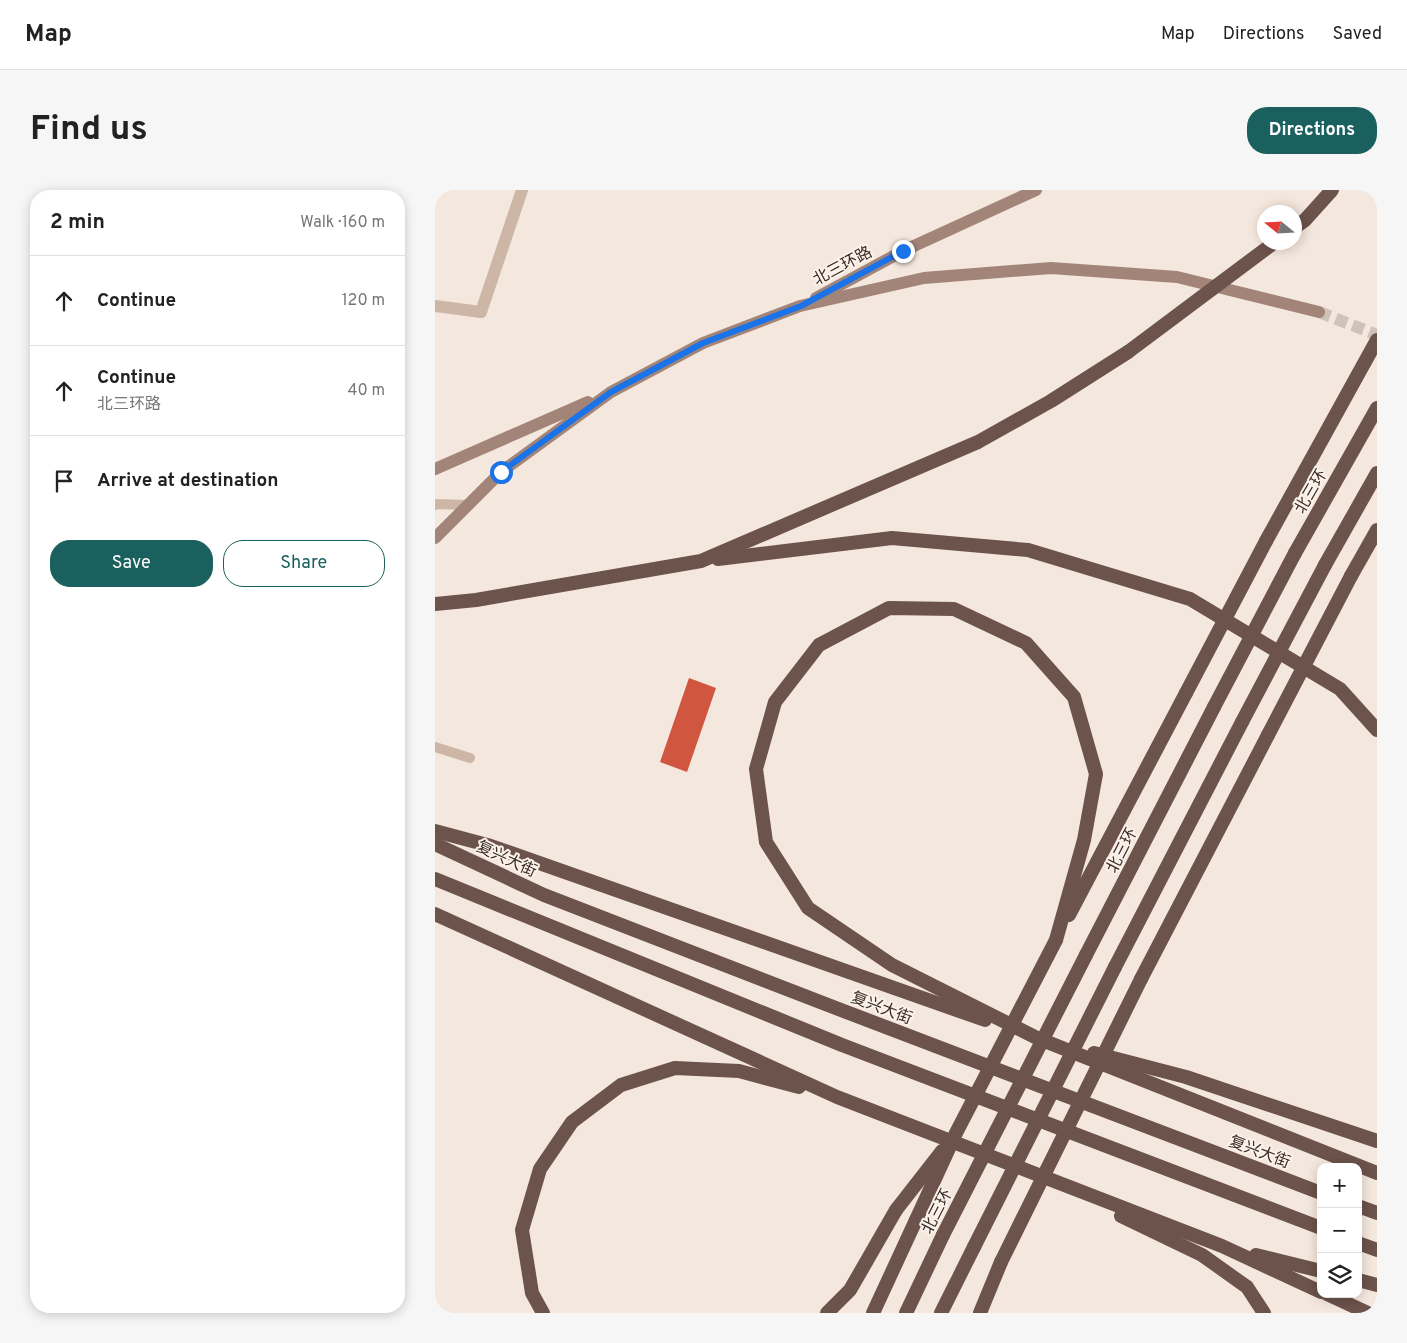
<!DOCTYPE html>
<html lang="en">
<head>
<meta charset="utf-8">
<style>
	body { margin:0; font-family:Overpass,"Noto Sans SC",sans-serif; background:#f6f6f6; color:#222 }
	.controls { position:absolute; right:15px; bottom:15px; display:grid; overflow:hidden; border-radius:10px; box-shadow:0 2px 12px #0003 }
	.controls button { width:45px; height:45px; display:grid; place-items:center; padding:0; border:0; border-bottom:1px solid #e0e0e0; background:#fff; color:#222; font:25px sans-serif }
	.compass { position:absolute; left:822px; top:15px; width:45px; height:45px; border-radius:50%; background:#fff; box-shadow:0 2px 12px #0003; rotate:288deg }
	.stop { position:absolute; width:15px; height:15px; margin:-11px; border:4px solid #1a73e8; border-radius:50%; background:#fff }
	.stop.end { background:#1a73e8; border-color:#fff; box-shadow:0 1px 5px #0008 }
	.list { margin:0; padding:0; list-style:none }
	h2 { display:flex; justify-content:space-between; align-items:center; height:65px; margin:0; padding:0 20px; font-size:21px }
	h2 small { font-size:16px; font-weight:400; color:#767676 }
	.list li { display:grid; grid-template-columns:32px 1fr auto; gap:15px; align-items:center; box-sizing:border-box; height:90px; padding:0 20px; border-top:1px solid #e0e0e0 }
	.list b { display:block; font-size:19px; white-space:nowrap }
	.list p { margin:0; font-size:16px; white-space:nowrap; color:#767676 }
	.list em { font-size:16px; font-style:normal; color:#767676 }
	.actions { display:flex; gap:10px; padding:15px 20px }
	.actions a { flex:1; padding:11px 0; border:1px solid #1a605e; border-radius:20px; text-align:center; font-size:18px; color:#1a605e }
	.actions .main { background:#1a605e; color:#fff }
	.icon { flex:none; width:28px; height:28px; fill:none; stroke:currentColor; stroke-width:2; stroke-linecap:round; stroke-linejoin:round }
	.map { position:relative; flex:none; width:942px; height:1123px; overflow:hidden; border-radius:20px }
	header { display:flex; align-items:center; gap:30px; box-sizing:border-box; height:70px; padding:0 25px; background:#fff; border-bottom:1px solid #e0e0e0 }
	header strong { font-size:24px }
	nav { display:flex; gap:28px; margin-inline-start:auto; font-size:18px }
	.intro { display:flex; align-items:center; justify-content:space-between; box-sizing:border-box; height:120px; padding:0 30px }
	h1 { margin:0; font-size:35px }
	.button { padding:12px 22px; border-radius:20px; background:#1a605e; color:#fff; font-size:18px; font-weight:700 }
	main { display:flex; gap:30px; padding:0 30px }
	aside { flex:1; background:#fff; border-radius:20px; box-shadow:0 2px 12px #0003 }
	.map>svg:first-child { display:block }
	.building { fill:#d0563f }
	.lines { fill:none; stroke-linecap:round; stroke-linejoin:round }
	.secondary-tunnel { stroke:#cfc2b9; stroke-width:12; stroke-dasharray:12 6; stroke-linecap:butt }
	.service { stroke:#ceb6a7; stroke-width:10 }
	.minor { stroke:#ceb6a7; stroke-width:12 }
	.secondary { stroke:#a28478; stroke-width:12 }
	.trunk { stroke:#6c534c; stroke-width:14 }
	.trunk-bridge { stroke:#6c534c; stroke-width:14 }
	.route { stroke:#1a73e8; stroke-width:6 }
	.labels { text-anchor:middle; stroke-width:4; stroke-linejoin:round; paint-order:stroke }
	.street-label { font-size:16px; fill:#3a2c28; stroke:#fbf2ea }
</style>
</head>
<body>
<header>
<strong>Map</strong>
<nav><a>Map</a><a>Directions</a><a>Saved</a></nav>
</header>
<div class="intro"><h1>Find us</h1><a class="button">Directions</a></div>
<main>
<aside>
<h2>2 min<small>Walk · 160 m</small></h2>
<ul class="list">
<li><svg class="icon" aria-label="ahead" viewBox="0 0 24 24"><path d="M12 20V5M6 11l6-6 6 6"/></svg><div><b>Continue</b></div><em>120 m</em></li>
<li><svg class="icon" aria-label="ahead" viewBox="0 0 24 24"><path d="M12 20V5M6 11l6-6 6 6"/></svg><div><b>Continue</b><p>北三环路</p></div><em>40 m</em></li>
<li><svg class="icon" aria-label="arrive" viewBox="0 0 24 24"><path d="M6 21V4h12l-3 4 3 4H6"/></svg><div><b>Arrive at destination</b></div></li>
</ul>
<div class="actions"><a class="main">Save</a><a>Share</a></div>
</aside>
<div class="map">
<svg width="942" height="1123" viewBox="0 0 942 1123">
	<rect width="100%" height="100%" fill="#f4e7dd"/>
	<polygon class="building" points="254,488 281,498 252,582 225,572"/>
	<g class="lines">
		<polyline class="secondary-tunnel" points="884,122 942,145"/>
		<g class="service">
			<polyline points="0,315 2,314 33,315"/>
			<polyline points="0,557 35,568"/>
		</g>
		<polyline class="minor" points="0,116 46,122 87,0"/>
		<g class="secondary">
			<polyline points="381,108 468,61 601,0"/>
			<polyline points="0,279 153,212"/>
			<polyline points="0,348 66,282 176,202 268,153 365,116 489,88 616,78 742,87 884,122"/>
		</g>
		<g class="trunk">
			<polyline points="859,38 870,30 897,0"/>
			<polyline points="831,351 942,150"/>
			<polyline points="860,363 942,218"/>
			<polyline points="283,369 457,348 593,360 755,409 905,499 942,540"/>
			<polyline points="890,375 942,283"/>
			<polyline points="916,386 942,340"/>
			<polyline points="0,414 41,410 266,371 543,252 616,211 693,162"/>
			<polyline points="0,641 56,656 550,830"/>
			<polyline points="0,654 109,705 406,820 886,1003"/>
			<polyline points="0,689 407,855 886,1038"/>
			<polyline points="0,724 402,907 787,1056 886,1102"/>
			<polyline points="634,725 751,503"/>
			<polyline points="621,750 649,650 661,584 639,507 591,453 519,419 454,418 384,455 340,512 321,579 331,652 373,718 457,775 602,848 942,983"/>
			<polyline points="651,765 779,517"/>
			<polyline points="680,777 807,532"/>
			<polyline points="706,789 833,545"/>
			<polyline points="659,863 751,887 942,951"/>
			<polyline points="923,1016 942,1023"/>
			<polyline points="686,1026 767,1065 812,1097 829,1123"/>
			<polyline points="923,1053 942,1060"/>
			<polyline points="821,1065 886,1081"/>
			<polyline points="923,1090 942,1095"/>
			<polyline points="892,1104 933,1123"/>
			<polyline points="108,1123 97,1103 87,1040 105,979 137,932 186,895 240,878 304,881 364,897"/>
			<polyline points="392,1123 415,1100 461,1020"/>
			<polyline points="438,1123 481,1030"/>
			<polyline points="471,1123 508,1045"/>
			<polyline points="506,1123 539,1057"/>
			<polyline points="545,1123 566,1072"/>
		</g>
		<g class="trunk-bridge">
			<polyline points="693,162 840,52"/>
			<polyline points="751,503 831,351"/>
			<polyline points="779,517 860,363"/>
			<polyline points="807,532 890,375"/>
			<polyline points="833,545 916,386"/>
			<polyline points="461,1020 507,961"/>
			<polyline points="481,1030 521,943 621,750"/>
			<polyline points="508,1045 651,765"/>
			<polyline points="539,1057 680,777"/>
			<polyline points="566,1072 706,789"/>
		</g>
	</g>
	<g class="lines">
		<polyline class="route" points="66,282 176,202 268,153 366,116 468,61"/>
	</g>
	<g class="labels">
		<g class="street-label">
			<text transform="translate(407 75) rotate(-28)" y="6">北三环路</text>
			<text transform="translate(875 301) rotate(-60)" y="6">北三环</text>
			<text transform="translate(686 660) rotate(-63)" y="6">北三环</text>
			<text transform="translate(72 668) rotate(25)" y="6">复兴大街</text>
			<text transform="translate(447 817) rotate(21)" y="6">复兴大街</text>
			<text transform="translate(825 961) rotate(21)" y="6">复兴大街</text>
			<text transform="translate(501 1021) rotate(-63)" y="6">北三环</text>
		</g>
	</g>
</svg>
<div class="controls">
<button>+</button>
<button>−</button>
<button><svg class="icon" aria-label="layers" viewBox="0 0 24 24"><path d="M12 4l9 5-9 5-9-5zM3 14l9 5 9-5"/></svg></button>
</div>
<svg class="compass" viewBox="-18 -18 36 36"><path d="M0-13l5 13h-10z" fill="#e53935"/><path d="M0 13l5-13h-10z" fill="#767676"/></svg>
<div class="stop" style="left:66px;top:282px"></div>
<div class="stop end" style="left:468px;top:61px"></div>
</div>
</main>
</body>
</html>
